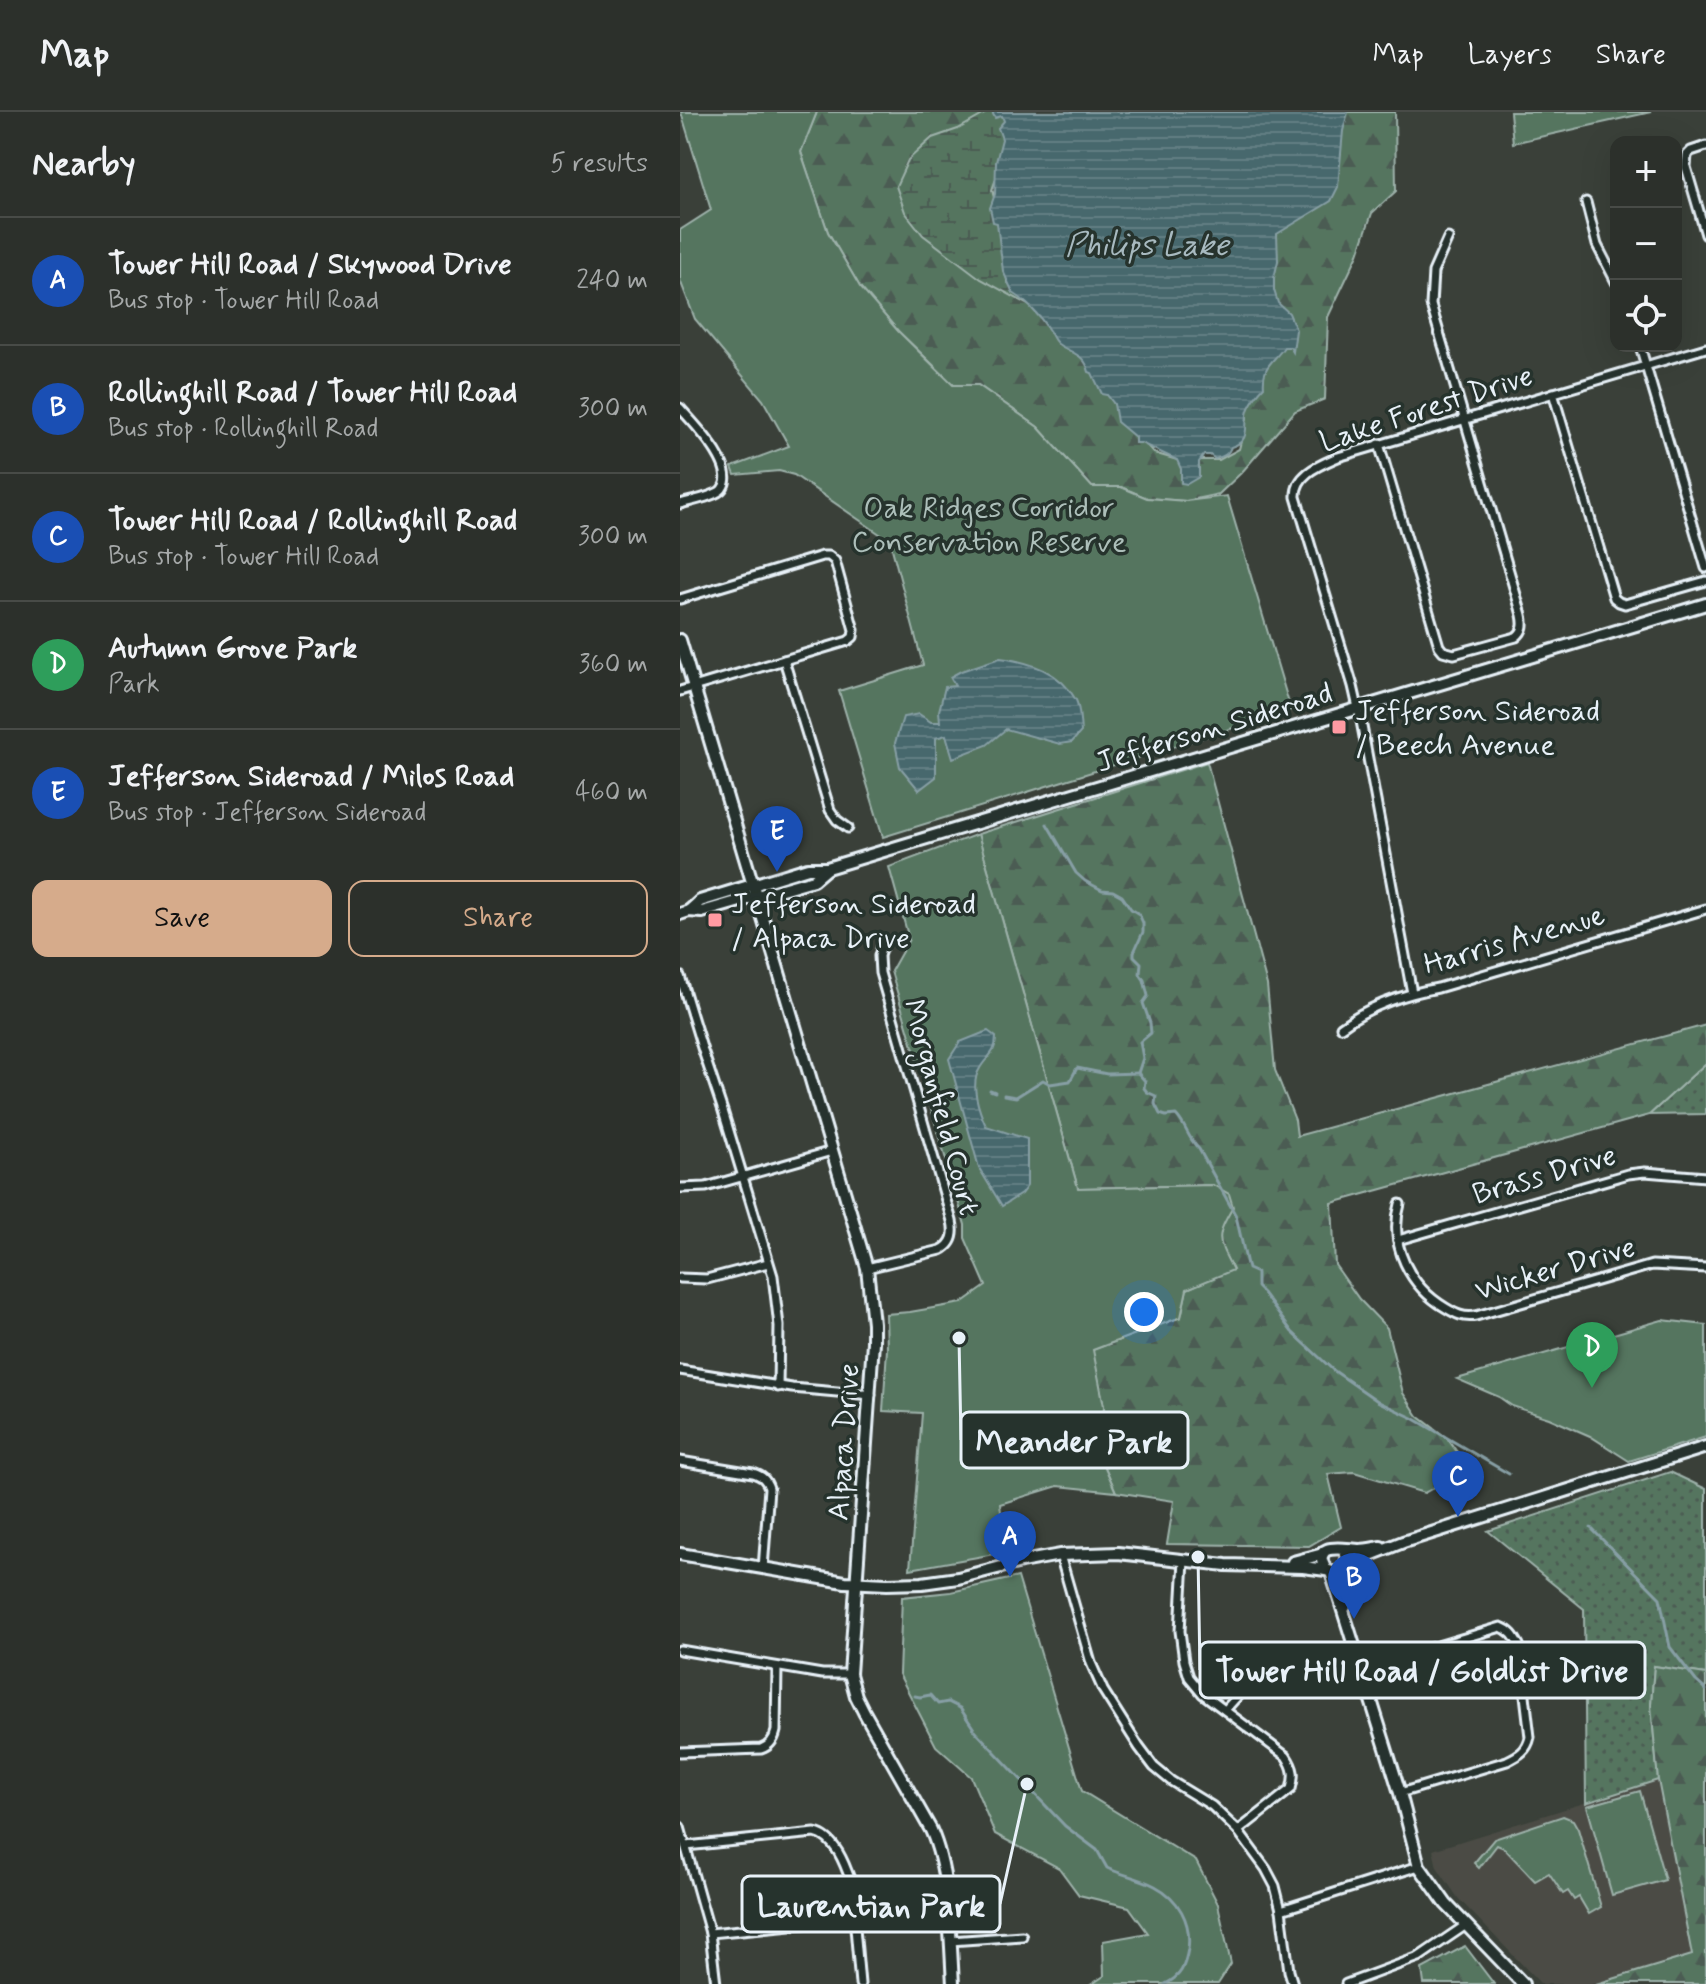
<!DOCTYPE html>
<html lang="en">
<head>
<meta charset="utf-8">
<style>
	body { margin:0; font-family:Mynerve,sans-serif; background:#343833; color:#f1f3f6 }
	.controls { position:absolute; right:24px; top:24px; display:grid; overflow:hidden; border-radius:16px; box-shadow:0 8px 32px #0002 }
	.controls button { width:72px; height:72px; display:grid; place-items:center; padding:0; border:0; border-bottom:2px solid #484b47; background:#2c302b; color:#f1f3f6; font:40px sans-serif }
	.you { position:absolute; left:464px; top:1200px; width:28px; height:28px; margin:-20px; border:6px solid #fff; border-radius:50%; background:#1a73e8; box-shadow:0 0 0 12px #1a73e833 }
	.badge { display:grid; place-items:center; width:52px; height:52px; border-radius:50%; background:#d6ab8b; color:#fff; font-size:26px; font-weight:700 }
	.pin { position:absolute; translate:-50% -66px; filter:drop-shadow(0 2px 4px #0008) }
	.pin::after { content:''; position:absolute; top:42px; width:28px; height:24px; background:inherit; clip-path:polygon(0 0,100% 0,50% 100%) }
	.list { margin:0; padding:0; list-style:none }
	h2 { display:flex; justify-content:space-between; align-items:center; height:104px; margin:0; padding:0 32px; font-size:34px }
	h2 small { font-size:26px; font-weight:400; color:#a6a9a9 }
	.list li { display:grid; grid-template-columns:52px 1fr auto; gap:24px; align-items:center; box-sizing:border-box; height:128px; padding:0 32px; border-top:2px solid #484b47 }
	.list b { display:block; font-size:30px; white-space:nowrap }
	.list p { margin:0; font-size:26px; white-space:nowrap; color:#a6a9a9 }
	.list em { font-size:26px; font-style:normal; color:#a6a9a9 }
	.actions { display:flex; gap:16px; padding:24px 32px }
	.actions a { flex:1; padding:18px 0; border:2px solid #d6ab8b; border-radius:16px; text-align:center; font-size:28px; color:#d6ab8b }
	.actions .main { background:#d6ab8b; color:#111 }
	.icon { flex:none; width:44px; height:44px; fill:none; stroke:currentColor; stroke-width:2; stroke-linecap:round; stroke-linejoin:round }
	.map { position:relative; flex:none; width:1026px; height:1872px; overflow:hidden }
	header { display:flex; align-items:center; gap:48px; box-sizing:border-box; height:112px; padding:0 40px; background:#2c302b; border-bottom:2px solid #484b47 }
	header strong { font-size:38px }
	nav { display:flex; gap:44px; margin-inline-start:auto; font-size:28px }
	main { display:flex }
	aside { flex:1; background:#2c302b }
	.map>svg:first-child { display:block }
	.built { fill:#4b4c45 }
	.grass { fill:url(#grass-dots); stroke:#9eb2ab; stroke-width:2 }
	.forest { fill:url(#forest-firs); stroke:#9eb2ab; stroke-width:2 }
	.wetland { fill:url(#wetland-marsh); stroke:#9eb2ab; stroke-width:2 }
	.park { fill:#54745e; stroke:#9eb2ab; stroke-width:2 }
	.water { fill:url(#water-rules); stroke:#879fa5; stroke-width:2 }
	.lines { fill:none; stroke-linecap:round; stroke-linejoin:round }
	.stream { stroke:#879fa5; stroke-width:3 }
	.street-casing { stroke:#e8f1f8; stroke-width:13 }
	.secondary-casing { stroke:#e8f1f8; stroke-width:16 }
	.street { stroke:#26332d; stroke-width:7 }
	.secondary { stroke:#26332d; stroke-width:10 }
	.poi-dot { fill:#ff9aa2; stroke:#26332d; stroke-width:3 }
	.labels { text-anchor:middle; stroke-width:7; stroke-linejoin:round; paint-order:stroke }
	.street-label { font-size:30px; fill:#e8f1f8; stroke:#26332d }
	.park-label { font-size:30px; fill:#adbfba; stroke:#26332d }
	.poi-label { font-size:30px; fill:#e8f1f8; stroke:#26332d; text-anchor:start }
	.water-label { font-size:32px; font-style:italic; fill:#a8bac0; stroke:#26332d }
	.leader { fill:none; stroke:#e8f1f8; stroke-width:3 }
	.callout-dot { fill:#e8f1f8; stroke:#26332d; stroke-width:3 }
	.callout { fill:#26332d; stroke:#e8f1f8; stroke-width:3 }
	.callout-label { font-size:32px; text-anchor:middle; font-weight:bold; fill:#e8f1f8 }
</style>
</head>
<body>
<header>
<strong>Map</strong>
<nav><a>Map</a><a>Layers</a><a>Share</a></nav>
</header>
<main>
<aside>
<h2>Nearby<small>5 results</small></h2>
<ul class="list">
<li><span class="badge" style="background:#1a4fb4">A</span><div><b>Tower Hill Road / Skywood Drive</b><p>Bus stop · Tower Hill Road</p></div><em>240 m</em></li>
<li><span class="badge" style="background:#1a4fb4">B</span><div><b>Rollinghill Road / Tower Hill Road</b><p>Bus stop · Rollinghill Road</p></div><em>300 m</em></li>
<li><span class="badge" style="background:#1a4fb4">C</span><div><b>Tower Hill Road / Rollinghill Road</b><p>Bus stop · Tower Hill Road</p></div><em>300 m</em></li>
<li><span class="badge" style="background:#2e9e5b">D</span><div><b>Autumn Grove Park</b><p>Park</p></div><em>360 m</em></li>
<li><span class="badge" style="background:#1a4fb4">E</span><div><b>Jefferson Sideroad / Milos Road</b><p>Bus stop · Jefferson Sideroad</p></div><em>460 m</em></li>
</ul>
<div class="actions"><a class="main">Save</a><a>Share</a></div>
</aside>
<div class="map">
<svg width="1026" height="1872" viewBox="0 0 1026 1872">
	<defs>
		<pattern id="grass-dots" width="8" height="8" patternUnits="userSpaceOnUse" patternTransform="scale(2)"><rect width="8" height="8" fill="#54745e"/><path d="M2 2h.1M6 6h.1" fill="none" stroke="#4c5c53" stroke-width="1.8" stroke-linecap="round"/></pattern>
		<pattern id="forest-firs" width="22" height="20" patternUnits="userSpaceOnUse" patternTransform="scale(2)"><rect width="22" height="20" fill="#54745e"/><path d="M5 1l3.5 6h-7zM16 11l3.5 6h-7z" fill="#4c5c53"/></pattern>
		<pattern id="wetland-marsh" width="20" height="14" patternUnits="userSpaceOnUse" patternTransform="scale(2)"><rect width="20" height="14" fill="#54745e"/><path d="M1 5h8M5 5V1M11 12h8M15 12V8" fill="none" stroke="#4c5c53"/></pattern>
		<pattern id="water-rules" width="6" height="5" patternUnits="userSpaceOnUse" patternTransform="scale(2)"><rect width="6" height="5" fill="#47686d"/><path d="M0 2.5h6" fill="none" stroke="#627e83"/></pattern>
	</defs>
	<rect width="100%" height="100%" fill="#3a4039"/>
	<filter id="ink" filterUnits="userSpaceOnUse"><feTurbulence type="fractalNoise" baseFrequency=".0125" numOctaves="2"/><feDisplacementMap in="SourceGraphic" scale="16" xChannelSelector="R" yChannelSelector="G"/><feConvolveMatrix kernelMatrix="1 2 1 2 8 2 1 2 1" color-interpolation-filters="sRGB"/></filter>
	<g filter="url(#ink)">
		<polygon class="built" points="978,1668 1012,1843 916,1872 861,1872 778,1786 757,1755 753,1738"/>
		<g class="grass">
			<polygon points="1026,951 1026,1002 969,1003"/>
			<polygon points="990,1360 1026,1377 1026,1562 974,1554 971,1593 978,1668 906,1691 904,1497 808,1419"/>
		</g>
		<g class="forest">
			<polygon points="137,0 339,0 312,77 325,129 327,170 348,185 418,263 443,308 474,341 497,348 539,348 559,337 567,306 567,278 591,128 665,0 715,0 716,79 692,101 678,142 648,205 645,287 615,299 562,360 539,382 506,389 467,386 441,375 412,375 358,315 298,273 274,273 218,219 180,175 148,120 121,40"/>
			<path d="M527 650 587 873 595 958 615 1008 617 1024 1026 913V951L969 1003 652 1091 655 1153 679 1187 707 1216 723 1281 738 1304 767 1326 782 1347C772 1361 759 1374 744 1381L674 1360 648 1362 661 1415 629 1434 487 1432 494 1389 436 1380 420 1344 424 1294 412 1238 501 1205 507 1177 552 1157 539 1131 541 1115 533 1073 398 1076 298 722Z"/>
			<polygon points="974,1554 1026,1562 1026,1872 916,1872 1012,1843 978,1668 971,1593"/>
			<polygon points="785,1834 814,1872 744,1872 742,1857"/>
		</g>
		<polygon class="wetland" points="308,0 339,0 312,78 325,129 327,170 363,201 301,167 243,123 225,100 216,74 228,48 252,26 278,17"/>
		<g class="park">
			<polygon points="1,0 137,0 121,40 148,120 180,175 218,219 273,273 298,273 358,315 412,375 441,375 467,386 506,389 547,384 611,598 203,725 159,579 243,553 210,429 114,363 99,359 55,363 52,355 109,334 83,288 15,207 0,168 0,118 31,98"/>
			<polygon points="830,0 971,0 833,31"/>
			<path d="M298 722 398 1076 533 1073 549 1082 553 1095C535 1126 537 1127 553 1158L507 1177 501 1205 413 1238 424 1294 420 1344 436 1380 378 1374 320 1392 326 1440 230 1457 242 1301 203 1299 207 1237 206 1202 230 1200 282 1191 306 1174 285 1126V1113L211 859 229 827 209 755Z"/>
			<polygon points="982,1208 1026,1213 1026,1325 949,1349 910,1324 869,1306 832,1294 819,1285 777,1267"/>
			<polygon points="338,1465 402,1679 516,1749 538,1792 551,1852 538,1872 412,1872 424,1864 423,1829 468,1821 449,1795 399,1783 379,1756 315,1722 291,1665 256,1634 219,1562 222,1485 271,1480"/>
			<polygon points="960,1679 985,1768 932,1783 907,1694"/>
			<polygon points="883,1704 893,1708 898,1717 921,1795 909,1802 899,1785 894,1788 888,1779 883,1782 869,1761 855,1769 824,1736 817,1733 799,1756 794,1751 814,1727"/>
		</g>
		<g class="water">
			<path d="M312 0H668L663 19 658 75 651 89 597 122 598 149 594 166V178L598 191 609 201 616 218 613 240 610 235H604C593 251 582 253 584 275 578 281 573 288 569 296 562 311 574 328 551 335 548 343 544 344 535 347L530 343H524L519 350V365L507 372 501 371V357L497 348 461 331H455V325L437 310 434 292 427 283 422 282 412 261 409 260C405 242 392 242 378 232 373 228 372 222 368 217 360 204 345 188 333 181L323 159 317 111 313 110 310 96 315 82 316 50 322 27 318 16 324 9 322 4 315 6Z"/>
			<path d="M320 546C350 550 380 559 396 588 400 596 400 610 401 620L392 630 380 632 326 617 307 633 273 646 266 623 256 626V665L239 678 220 655 215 631 223 605 239 602 251 610H260L259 599 265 575 275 574 270 565 281 559Z"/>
			<path d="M308 919 316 925C316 943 306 944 299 958 290 973 299 999 306 1014L347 1027V1074L341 1082 322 1094 299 1056 269 947 280 930Z"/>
		</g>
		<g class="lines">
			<g class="stream">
				<path d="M367 712 396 761 405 769 422 778 433 779 442 784 451 797 459 802 463 811V820L454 840V844L461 851 460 862 464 868 468 884 463 891 470 911 471 921 460 930 463 946 458 961 465 969 464 976 467 980 476 984 475 992 480 1002 486 1004 496 1003C506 1013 508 1027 519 1037L556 1104 568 1157 577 1161V1175L583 1181 612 1220 653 1258 699 1290 733 1306 829 1362"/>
				<polyline points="310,978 315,980"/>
				<polyline points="324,983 336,985 363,968 370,972 390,969 397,956 427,962 458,961"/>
				<polyline points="911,1416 980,1486 990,1535 1016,1569 1026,1578"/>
				<path d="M235 1584 240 1585 250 1583 258 1592 268 1590 280 1596 296 1620 385 1714 417 1738 427 1756C442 1763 460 1766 475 1774 498 1786 512 1810 508 1837 505 1854 501 1865 485 1872"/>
			</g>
			<defs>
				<g id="street">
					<polyline points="1026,34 1011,39 1007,43 1006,55 1026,123"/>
					<polyline points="906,90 917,133 936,170"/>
					<polyline points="960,234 1026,456"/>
					<polyline points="873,281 934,486 939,490 945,492 1026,469"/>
					<path d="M0 296C13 311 59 356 42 377 37 384 10 389 0 392"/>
					<path d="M699 332 759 534 763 539 774 542 836 525C844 519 844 512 842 503L751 193 753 160 768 126"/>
					<polyline points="0,487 142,444 149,444 155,449 174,518 173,525 168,529 0,579"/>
					<polyline points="104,548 150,698 157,708 168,716"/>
					<polyline points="0,864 23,939 43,999 93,1164 99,1214 98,1275"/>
					<path d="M732 881 681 609 673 574 616 385C615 362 640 353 658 345L1026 236"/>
					<path d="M661 915C689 894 724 882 758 876L1026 797"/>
					<polyline points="0,1076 26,1075 152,1039"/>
					<path d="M720 1092C708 1133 730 1175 766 1196 776 1202 783 1206 796 1204L972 1153 1026 1156"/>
					<polyline points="718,1128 948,1062 965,1060 1026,1065"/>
					<path d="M187 1156 261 1138C273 1132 275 1122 272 1109L200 861 199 844 203 831"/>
					<polyline points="0,1166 27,1167 88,1151"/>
					<polyline points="0,1258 112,1276 191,1283"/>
					<path d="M0 1349 73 1361C82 1364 86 1367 89 1376L83 1457"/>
					<polyline points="380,1443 411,1551 423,1578 459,1635 474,1655 491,1669 532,1694 558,1719 586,1757 595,1774 601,1798 609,1859 613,1872"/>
					<path d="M504 1448 500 1519 504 1549 509 1565 523 1582 606 1644C614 1656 615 1663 611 1677L558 1719"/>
					<polyline points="0,1538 142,1562 170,1562"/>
					<path d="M681 1557 821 1515C831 1519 834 1524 839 1533L850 1625C847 1639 839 1643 827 1649L720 1681"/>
					<polyline points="545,1598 575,1565"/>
					<path d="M0 1640 81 1637C90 1634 94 1628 96 1619L97 1555"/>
					<polyline points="0,1715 30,1821 36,1872"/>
					<path d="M6 1734 135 1721C155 1725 165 1752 171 1770L180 1872"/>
					<polyline points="601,1798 739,1754"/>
					<polyline points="30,1821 174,1807"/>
					<polyline points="270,1829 342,1824"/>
					<polyline points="666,1872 739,1845 786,1813"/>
				</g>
				<g id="secondary">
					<path d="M0 528 187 1156 193 1211V1230L170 1562 176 1584 184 1600 251 1718C270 1760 270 1825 273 1872"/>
					<polyline points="9,799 20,789 128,756 147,756 1026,492"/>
					<polyline points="0,802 9,799 22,800 133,768 147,756"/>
					<path d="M662 1437C668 1443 669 1449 665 1456L655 1461 646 1458C629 1428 666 1438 680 1438 687 1438 694 1436 701 1435"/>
					<polyline points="0,1442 165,1470 207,1472 242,1471 278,1466 341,1450 380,1443 438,1441 546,1453 623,1455 646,1458"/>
					<polyline points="613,1450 643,1442"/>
					<polyline points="667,1452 723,1430 1026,1335"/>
					<polyline points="651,1460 720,1681 739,1754 766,1792 843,1872"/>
					<polyline points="665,1495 665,1456"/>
				</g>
			</defs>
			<use href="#street" class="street-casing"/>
			<use href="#secondary" class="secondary-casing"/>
			<use href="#street" class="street"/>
			<use href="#secondary" class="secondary"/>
		</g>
	</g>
	<g class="poi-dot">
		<rect x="651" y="607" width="16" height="16" rx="4"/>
		<rect x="27" y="800" width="16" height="16" rx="4"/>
	</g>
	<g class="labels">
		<g class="street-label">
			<text transform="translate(746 296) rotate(-18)" y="10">Lake Forest Drive</text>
			<text transform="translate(534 615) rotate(-17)" y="10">Jefferson Sideroad</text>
			<text transform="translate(834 827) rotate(-16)" y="10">Harris Avenue</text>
			<text transform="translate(262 995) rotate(75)" y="10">Morganfield Court</text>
			<text transform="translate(864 1062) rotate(-16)" y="10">Brass Drive</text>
			<text transform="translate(875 1156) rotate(-16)" y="10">Wicker Drive</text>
			<text transform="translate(163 1330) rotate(-86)" y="10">Alpaca Drive</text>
		</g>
		<g class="park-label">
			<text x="309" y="405">Oak Ridges Corridor<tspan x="309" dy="34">Conservation Reserve</tspan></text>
		</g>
		<g class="poi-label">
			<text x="675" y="608">Jefferson Sideroad<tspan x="675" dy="34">/ Beech Avenue</tspan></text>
			<text x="51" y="801">Jefferson Sideroad<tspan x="51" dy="34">/ Alpaca Drive</tspan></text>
		</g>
		<g class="water-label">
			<text x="467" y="143">Philips Lake</text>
		</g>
	</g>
	<path class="leader" d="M279 1226L281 1328M518 1445L520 1558M347 1672L320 1792"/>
	<g class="callout-dot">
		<circle cx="279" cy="1226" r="8"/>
		<circle cx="518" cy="1445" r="8"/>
		<circle cx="347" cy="1672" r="8"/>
	</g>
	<g class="callout">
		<rect x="281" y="1300" width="227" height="56" rx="8"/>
		<rect x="520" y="1530" width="445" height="56" rx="8"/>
		<rect x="62" y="1764" width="258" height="56" rx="8"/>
	</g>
	<g class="callout-label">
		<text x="394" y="1340">Meander Park</text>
		<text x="742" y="1569">Tower Hill Road / Goldlist Drive</text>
		<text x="191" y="1804">Laurentian Park</text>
	</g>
</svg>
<div class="controls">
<button>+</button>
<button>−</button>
<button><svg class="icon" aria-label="locate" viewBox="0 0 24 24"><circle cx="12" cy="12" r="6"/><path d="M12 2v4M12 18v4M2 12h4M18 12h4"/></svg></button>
</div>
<div class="you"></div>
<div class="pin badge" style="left:330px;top:1465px;background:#1a4fb4">A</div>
<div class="pin badge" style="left:674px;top:1507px;background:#1a4fb4">B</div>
<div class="pin badge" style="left:778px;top:1405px;background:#1a4fb4">C</div>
<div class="pin badge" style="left:912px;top:1276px;background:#2e9e5b">D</div>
<div class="pin badge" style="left:97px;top:760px;background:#1a4fb4">E</div>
</div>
</main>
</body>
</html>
